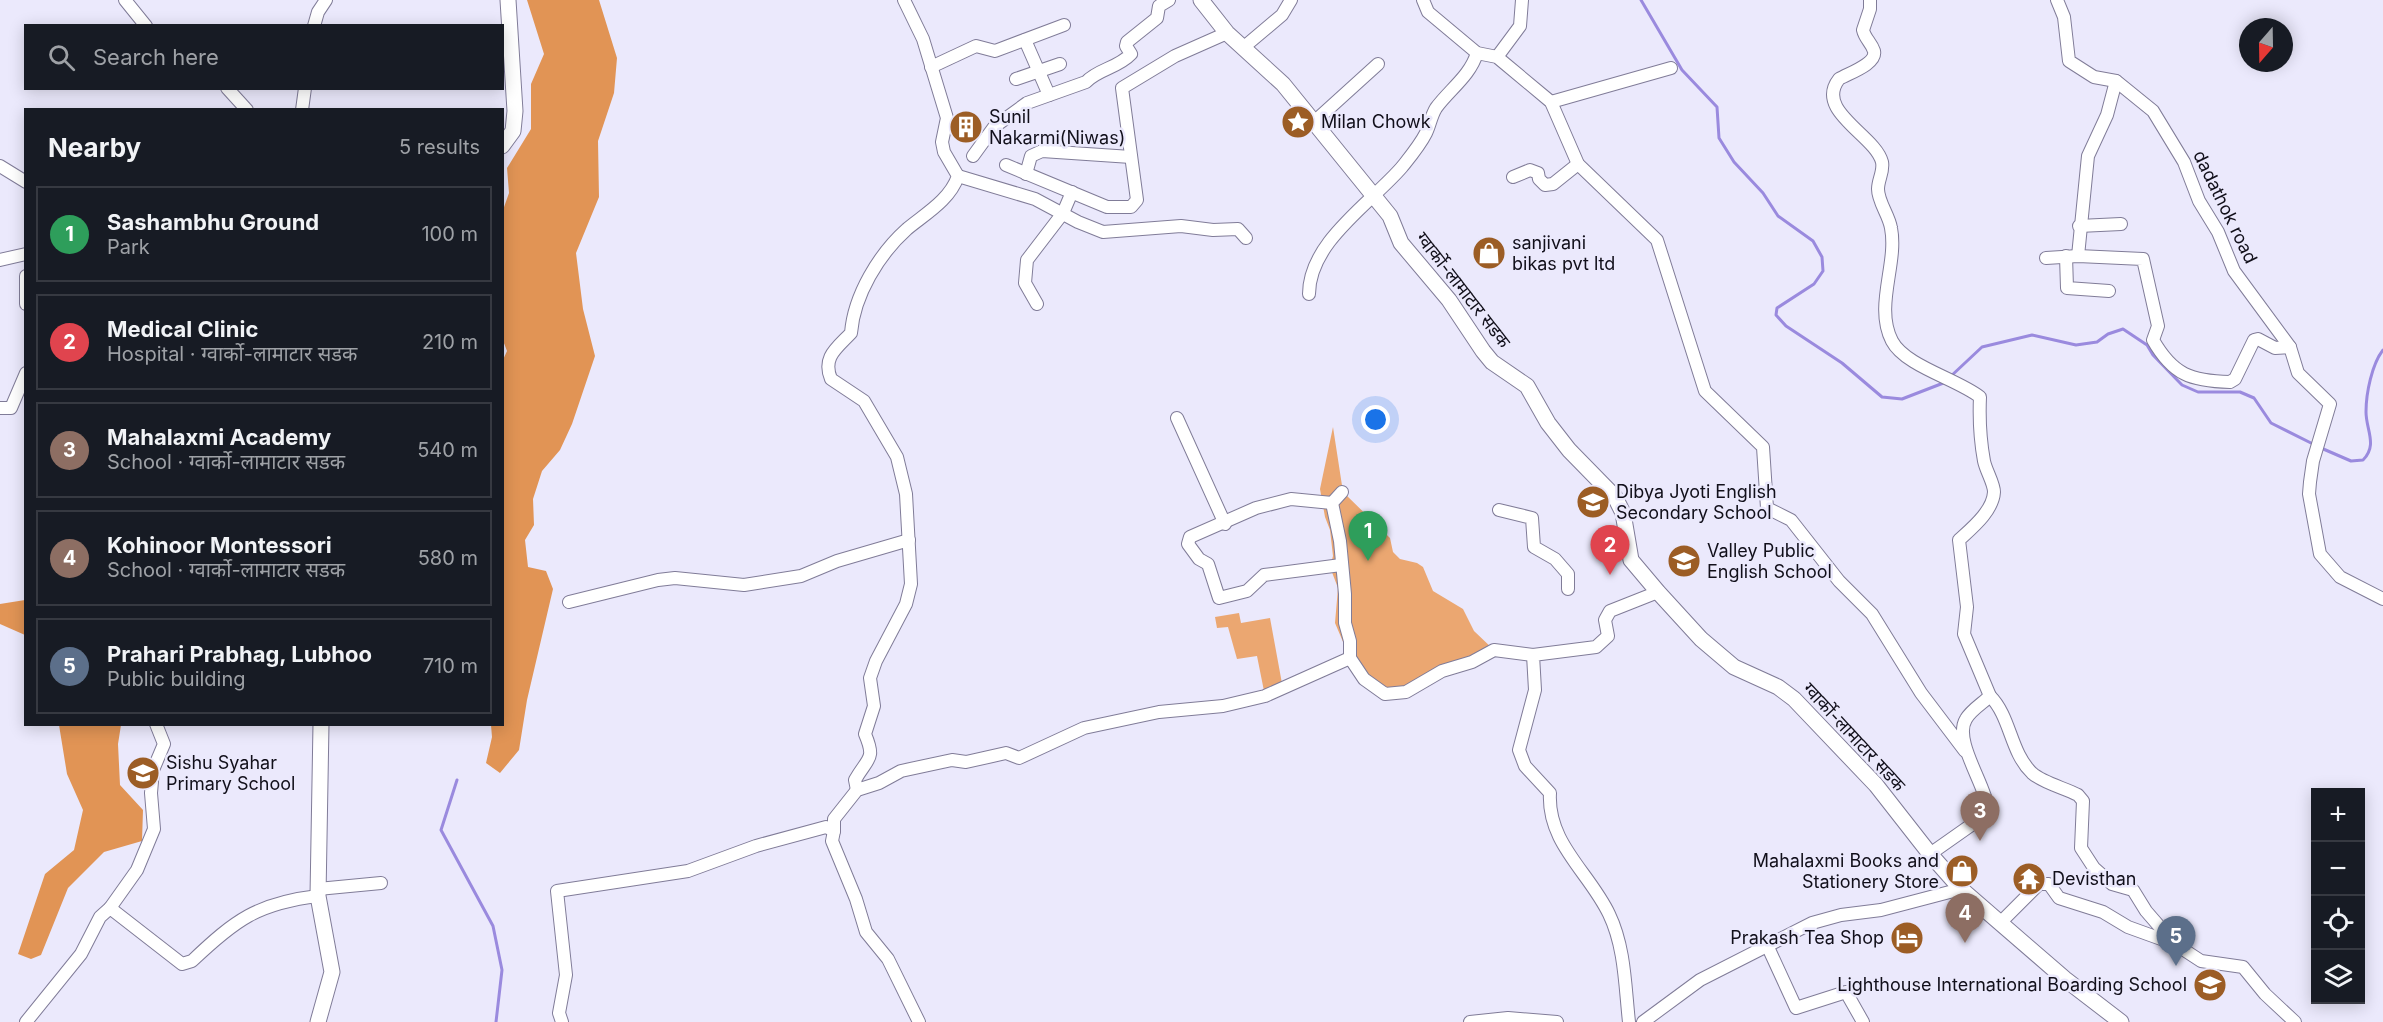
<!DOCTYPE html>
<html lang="en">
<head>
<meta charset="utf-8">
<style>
	body { margin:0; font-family:Inter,"Noto Sans Devanagari",sans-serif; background:#20242c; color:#f1f3f6 }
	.controls { position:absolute; right:18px; bottom:18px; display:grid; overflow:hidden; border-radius:0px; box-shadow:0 3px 15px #0003 }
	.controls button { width:54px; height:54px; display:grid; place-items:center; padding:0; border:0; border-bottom:2px solid #363941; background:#171b24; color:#f1f3f6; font:30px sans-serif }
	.compass { position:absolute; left:2239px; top:18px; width:54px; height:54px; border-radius:50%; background:#171b24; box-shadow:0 3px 15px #0003; rotate:200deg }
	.you { position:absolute; left:1376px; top:420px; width:21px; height:21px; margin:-15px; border:4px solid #fff; border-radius:50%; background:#1a73e8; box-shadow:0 0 0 9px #1a73e833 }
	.badge { display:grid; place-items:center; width:39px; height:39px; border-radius:50%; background:#1a73e8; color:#fff; font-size:20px; font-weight:700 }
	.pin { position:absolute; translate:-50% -50px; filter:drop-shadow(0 2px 3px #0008) }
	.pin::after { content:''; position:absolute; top:32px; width:21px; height:18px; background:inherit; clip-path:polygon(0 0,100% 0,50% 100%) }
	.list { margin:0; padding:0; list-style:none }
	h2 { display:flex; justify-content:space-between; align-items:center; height:78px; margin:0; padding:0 24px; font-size:26px }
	h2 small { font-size:20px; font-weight:400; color:#9ea1a6 }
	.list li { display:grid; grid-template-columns:39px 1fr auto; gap:18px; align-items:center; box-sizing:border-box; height:96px; margin:0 12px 12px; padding:0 12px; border:2px solid #363941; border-radius:0px }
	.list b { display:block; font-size:22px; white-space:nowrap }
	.list p { margin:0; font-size:20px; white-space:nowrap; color:#9ea1a6 }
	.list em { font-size:20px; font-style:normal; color:#9ea1a6 }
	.icon { flex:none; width:33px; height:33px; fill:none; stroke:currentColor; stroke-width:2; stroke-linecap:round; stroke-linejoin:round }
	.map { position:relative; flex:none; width:2383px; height:1022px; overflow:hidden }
	.search { position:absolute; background:#171b24; box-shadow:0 3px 15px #0003; left:24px; top:24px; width:480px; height:66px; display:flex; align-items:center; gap:15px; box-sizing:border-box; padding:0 21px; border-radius:0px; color:#9ea1a6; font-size:22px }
	.panel { position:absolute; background:#171b24; box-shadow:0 3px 15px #0003; left:24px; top:108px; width:480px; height:618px; border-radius:0px }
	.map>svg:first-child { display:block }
	.green { fill:#eba771 }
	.forest { fill:#e19455 }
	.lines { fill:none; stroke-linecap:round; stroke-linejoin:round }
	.stream { stroke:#9a8ade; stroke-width:3 }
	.minor-casing { stroke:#807c98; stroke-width:14 }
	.major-casing { stroke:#807c98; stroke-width:17 }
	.minor { stroke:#fff; stroke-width:12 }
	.major { stroke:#fff; stroke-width:15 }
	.labels { text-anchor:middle; stroke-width:5; stroke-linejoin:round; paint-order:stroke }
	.poi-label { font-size:18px; fill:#110f1a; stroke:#ebe9fc; text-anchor:start }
	.street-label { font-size:18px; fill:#110f1a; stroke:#ebe9fc }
</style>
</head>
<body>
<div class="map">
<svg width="2383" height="1022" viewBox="0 0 2383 1022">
	<rect width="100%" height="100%" fill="#ebe9fc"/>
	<g class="green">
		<polygon points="1333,427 1343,492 1390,538 1393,552 1400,559 1417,563 1423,567 1433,591 1463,609 1474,631 1494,650 1472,662 1385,694 1352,663 1335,623 1338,588 1330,567 1333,556 1330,530 1325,517 1320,489"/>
		<polygon points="1239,613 1241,623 1270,618 1283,689 1265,696 1257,656 1237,659 1228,627 1217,628 1215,617"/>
	</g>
	<g class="forest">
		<polygon points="527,0 599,0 617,58 614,93 598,141 599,197 576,253 583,309 595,356 572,424 560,450 542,471 533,499 534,525 525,540 528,567 546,571 553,589 527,700 519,750 500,773 486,763 492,737 491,725 502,724 502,362 507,351 502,338 503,210 509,193 507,168 531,129 531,84 544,54"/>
		<polygon points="25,600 26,600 25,635 0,624 0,604"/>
		<polygon points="59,725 121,725 118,744 120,785 143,810 142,841 104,852 68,888 41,955 31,959 18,954 45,874 74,850 83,810 67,774"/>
	</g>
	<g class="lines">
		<g class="stream">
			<polyline points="1641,0 1682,70 1717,107 1719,138 1734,162 1763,193 1778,216 1813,241 1822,257 1823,271 1814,284 1777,308 1776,315 1786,326 1842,363 1882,397 1902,399 1946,382"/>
			<polyline points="1950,377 1982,347 2032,335 2076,345 2097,342 2108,334 2123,329 2147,345 2153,355 2182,385 2198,392 2240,392 2254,398 2271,423 2315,445"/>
			<path d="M2321 448 2351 461 2363 460C2378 445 2366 430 2366 412 2366 393 2372 364 2383 350"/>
			<polyline points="457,780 441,830 493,926 502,970 496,1022"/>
		</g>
		<defs>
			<g id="minor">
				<polyline points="125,0 146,26"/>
				<polyline points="1423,0 1428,12 1477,53 1497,57 1551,102 1578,164 1657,240 1705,391 1763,447 1767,508 1791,520 1839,581 1872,614 1921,693 1965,751"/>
				<path d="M1870 0V9L1863 30C1865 39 1871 42 1874 51 1877 64 1849 73 1839 79 1814 111 1875 135 1882 162 1884 171 1878 180 1878 189 1878 202 1889 215 1891 228 1898 264 1874 306 1892 341 1905 366 1957 379 1980 397 1979 419 1980 439 1984 461 1986 471 1994 483 1994 492 1993 511 1972 528 1959 540L1967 607 1964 634 1990 696C1983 703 1971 710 1966 719 1953 740 1985 784 1988 808L1984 816 1930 854"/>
				<polyline points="2057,0 2064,17 2069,61 2094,77 2116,81 2153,111 2184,162 2199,201 2218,232 2234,271 2290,347 2298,373 2330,404 2313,461 2310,482 2309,494 2320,554 2340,577 2383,599"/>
				<polyline points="314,26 318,12 326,0"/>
				<polyline points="1025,40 1049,95"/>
				<polyline points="1244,47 1282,15 1291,0"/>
				<polyline points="1497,57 1520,26 1522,0"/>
				<polyline points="931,67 976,46 995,51 1064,25"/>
				<polyline points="1016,79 1060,64"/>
				<polyline points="227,88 247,110"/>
				<polyline points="1551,102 1671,68"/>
				<polyline points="302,110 305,88"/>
				<polyline points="1314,122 1378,64"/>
				<path d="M973 156 994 127 1027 103 1086 82C1098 69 1118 68 1131 54L1126 46 1127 42 1157 18 1159 6 1169 0"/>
				<polyline points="1006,165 1107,207 1131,207 1137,200 1122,88 1175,56 1227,33"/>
				<polyline points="0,166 26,182"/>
				<polyline points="1026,174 1031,156 1042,151 1131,157"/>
				<polyline points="958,176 1035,199 1078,222 1103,232 1181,226 1213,230 1238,229 1246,238"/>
				<polyline points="1513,177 1530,170 1538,173 1539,179 1545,185 1553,184 1578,164"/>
				<polyline points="2079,226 2121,224"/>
				<polyline points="2066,256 2067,288 2109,291"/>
				<polyline points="2078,256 2088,156 2107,115 2116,81"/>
				<path d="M2046 258 2078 256 2143 259 2158 326 2153 340C2173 375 2191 381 2230 382L2235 379 2254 340 2258 339 2275 348 2290 347"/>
				<polyline points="0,260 26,254"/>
				<polyline points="26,276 26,304"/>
				<path d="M1309 294C1309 242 1371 203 1402 167 1410 157 1420 145 1426 133 1430 125 1431 116 1436 108 1450 89 1470 76 1477 53"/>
				<polyline points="1037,304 1025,283 1027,260 1063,213 1072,192"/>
				<polyline points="0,408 11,408 26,373"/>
				<polyline points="1177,418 1225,524"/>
				<polyline points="1342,492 1332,503 1340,541 1345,594 1345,623 1350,641 1350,658"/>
				<polyline points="1332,503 1291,499 1256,508 1190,537 1188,544 1199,559 1208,564 1219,598 1247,591 1264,575 1341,565"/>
				<polyline points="1499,510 1532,518 1534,547 1555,559 1568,574 1568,589"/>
				<polyline points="569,602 658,580 675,578 744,585 801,576 837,561 909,540"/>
				<path d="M1990 696C2011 717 2010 752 2032 773 2043 783 2065 788 2078 795L2083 801 2081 848 2094 868 2112 884 2133 890 2146 911 2172 941"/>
				<path d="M857 790 855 780C868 757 876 760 865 734L874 706 870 678 876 661 906 604 911 584 906 494 897 457 864 401 831 379C822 357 837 348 851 333 854 295 879 254 907 229 925 214 950 200 958 176L944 152 942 142 947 118 923 39 904 0"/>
				<polyline points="834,831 832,841 856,899 866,932 888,959 919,1022"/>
				<polyline points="318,889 381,883"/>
				<polyline points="110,908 137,870 154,829 151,793 153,770 164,744 156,724"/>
				<polyline points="2000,923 2039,884 2049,884 2059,898 2103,912 2128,927 2175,944 2201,961 2243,967 2265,994 2295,1022"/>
				<polyline points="1767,945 1796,1008 1846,992 1863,1022"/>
				<path d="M26 1022 81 954 100 917 110 908 182 964 192 961C235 920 258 903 318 896"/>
				<polyline points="562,1022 559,1013 566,975 557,891 688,871 756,846 826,827 834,831 834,819 857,790 879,783 901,771 952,760 966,762 1006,753 1019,758 1084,728 1159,712 1223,706 1265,696 1350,658 1364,679 1385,694 1406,692 1442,671 1472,662 1494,650 1533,655"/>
				<polyline points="1470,1022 1508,1018 1557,1022"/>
				<path d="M1629 1022C1625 986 1625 947 1609 914 1589 872 1547 843 1550 793L1525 766 1519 750 1535 690 1533 655 1596 647 1608 636 1605 620 1610 611 1658 592"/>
				<polyline points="1643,1022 1700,980 1812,923 1841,915 1881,910 1961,889"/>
			</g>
			<g id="major">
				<polyline points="1201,0 1227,33 1283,84 1390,216 1401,243 1449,300 1483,351 1492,362 1527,386 1548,423 1569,450 1615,497 1623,513 1631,560 1658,592 1701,639 1734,667 1778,687 1794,699 1876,785 1930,854 1961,889 2065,979 2121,1022"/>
				<polyline points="502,146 513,131 515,111 508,0"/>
				<polyline points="318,1022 332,972 318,896 321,724"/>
			</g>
		</defs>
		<use href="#minor" class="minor-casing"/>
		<use href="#major" class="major-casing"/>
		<use href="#minor" class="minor"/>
		<use href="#major" class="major"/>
	</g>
	<defs>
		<symbol id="sight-disc" viewBox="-11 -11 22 22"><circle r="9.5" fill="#9c5d25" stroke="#ebe9fc"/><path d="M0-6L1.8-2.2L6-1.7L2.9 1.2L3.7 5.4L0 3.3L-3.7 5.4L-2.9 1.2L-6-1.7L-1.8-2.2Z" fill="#fff"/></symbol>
		<symbol id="building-disc" viewBox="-11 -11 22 22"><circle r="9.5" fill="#9c5d25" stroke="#ebe9fc"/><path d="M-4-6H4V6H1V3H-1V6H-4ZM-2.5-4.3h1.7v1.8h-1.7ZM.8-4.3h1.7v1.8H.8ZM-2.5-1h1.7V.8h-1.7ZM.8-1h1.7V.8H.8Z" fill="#fff"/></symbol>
		<symbol id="shop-disc" viewBox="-11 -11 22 22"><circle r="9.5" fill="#9c5d25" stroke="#ebe9fc"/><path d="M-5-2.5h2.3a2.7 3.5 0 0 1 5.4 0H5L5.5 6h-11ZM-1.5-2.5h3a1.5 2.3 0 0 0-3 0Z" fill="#fff"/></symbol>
		<symbol id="school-disc" viewBox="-11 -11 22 22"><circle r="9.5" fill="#9c5d25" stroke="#ebe9fc"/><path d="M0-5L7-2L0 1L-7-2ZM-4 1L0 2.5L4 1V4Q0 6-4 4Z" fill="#fff"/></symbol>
		<symbol id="temple-disc" viewBox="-11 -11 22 22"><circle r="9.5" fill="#9c5d25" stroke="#ebe9fc"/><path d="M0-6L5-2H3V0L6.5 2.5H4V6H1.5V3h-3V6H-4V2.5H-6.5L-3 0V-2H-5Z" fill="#fff"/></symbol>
		<symbol id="hotel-disc" viewBox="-11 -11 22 22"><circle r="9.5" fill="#9c5d25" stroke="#ebe9fc"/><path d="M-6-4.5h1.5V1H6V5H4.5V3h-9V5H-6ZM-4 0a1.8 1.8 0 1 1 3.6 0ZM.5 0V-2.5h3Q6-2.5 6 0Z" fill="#fff"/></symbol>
	</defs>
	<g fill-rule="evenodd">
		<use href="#sight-disc" x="1279" y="103" width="38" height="38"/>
		<use href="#building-disc" x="947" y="108" width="38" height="38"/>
		<use href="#shop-disc" x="1470" y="234" width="38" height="38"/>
		<use href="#school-disc" x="1574" y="483" width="38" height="38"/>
		<use href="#school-disc" x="1665" y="542" width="38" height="38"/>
		<use href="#school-disc" x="124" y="754" width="38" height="38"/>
		<use href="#shop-disc" x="1943" y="852" width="38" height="38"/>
		<use href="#temple-disc" x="2010" y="860" width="38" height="38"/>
		<use href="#hotel-disc" x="1888" y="919" width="38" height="38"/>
		<use href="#school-disc" x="2191" y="966" width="38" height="38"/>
	</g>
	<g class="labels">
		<g class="poi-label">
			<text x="989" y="123">Sunil<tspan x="989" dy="21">Nakarmi(Niwas)</tspan></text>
			<text x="1321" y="128">Milan Chowk</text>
			<text x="1512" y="249">sanjivani<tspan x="1512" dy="21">bikas pvt ltd</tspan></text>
			<text x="1616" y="498">Dibya Jyoti English<tspan x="1616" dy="21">Secondary School</tspan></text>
			<text x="1707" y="557">Valley Public<tspan x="1707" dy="21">English School</tspan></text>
			<text x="166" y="769">Sishu Syahar<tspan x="166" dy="21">Primary School</tspan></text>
			<text x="1939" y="867" text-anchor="end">Mahalaxmi Books and<tspan x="1939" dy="21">Stationery Store</tspan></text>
			<text x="2052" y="885">Devisthan</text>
			<text x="1884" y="944" text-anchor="end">Prakash Tea Shop</text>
			<text x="2187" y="991" text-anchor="end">Lighthouse International Boarding School</text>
		</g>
		<g class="street-label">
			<text transform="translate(2225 207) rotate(64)" y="6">dadathok road</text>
			<text transform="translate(1463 290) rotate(52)" y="6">ग्वार्को-लामाटार सडक</text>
			<text transform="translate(1854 737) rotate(47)" y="6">ग्वार्को-लामाटार सडक</text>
		</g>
	</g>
</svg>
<div class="controls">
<button>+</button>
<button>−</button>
<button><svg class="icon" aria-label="locate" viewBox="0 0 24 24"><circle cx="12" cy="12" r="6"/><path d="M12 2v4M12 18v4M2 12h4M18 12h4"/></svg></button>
<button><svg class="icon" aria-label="layers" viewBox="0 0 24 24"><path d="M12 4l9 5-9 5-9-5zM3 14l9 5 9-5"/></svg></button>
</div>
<svg class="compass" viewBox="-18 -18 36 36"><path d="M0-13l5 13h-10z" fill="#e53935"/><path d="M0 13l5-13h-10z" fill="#9ea1a6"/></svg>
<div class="you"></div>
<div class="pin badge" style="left:1368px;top:561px;background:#2e9e5b">1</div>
<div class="pin badge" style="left:1610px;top:575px;background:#e0444e">2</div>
<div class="pin badge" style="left:1980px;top:841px;background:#8d6e63">3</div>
<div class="pin badge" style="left:1965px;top:943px;background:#8d6e63">4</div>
<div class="pin badge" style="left:2176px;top:966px;background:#5c6f8a">5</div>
<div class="search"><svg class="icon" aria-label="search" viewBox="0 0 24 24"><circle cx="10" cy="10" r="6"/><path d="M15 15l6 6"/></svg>Search here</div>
<section class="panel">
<h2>Nearby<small>5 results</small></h2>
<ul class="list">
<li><span class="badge" style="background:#2e9e5b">1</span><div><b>Sashambhu Ground</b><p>Park</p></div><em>100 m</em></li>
<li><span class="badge" style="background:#e0444e">2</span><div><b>Medical Clinic</b><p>Hospital · ग्वार्को-लामाटार सडक</p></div><em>210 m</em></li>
<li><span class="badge" style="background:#8d6e63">3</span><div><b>Mahalaxmi Academy</b><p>School · ग्वार्को-लामाटार सडक</p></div><em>540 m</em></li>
<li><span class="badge" style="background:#8d6e63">4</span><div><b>Kohinoor Montessori</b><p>School · ग्वार्को-लामाटार सडक</p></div><em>580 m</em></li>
<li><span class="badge" style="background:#5c6f8a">5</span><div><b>Prahari Prabhag, Lubhoo</b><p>Public building</p></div><em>710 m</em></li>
</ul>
</section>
</div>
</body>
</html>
